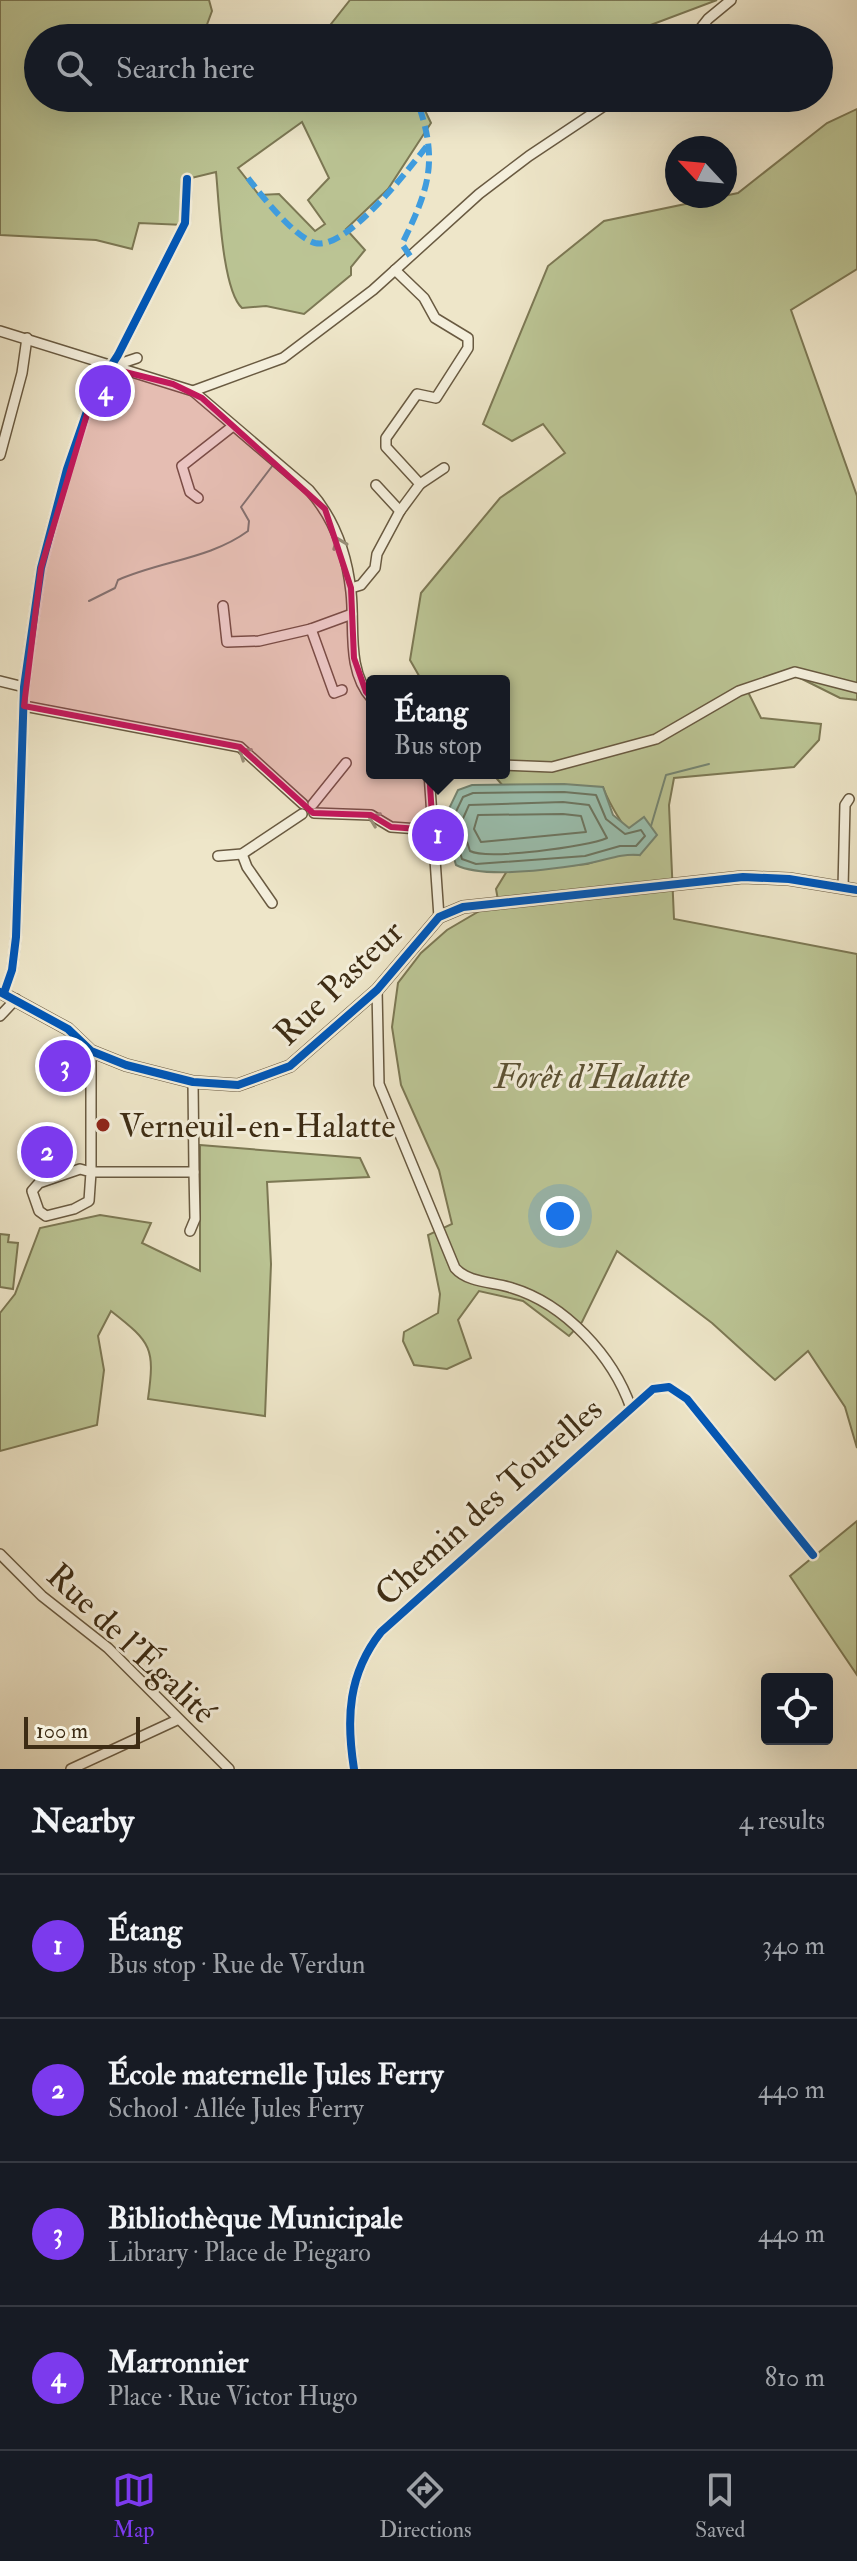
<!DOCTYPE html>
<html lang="en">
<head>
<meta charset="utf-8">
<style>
	body { margin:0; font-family:"IM FELL Double Pica",serif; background:#20242c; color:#f1f3f6 }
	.controls { position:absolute; right:24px; bottom:24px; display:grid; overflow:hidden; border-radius:8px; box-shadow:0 8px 32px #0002 }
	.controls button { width:72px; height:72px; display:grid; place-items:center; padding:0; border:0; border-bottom:2px solid #363941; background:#171b24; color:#f1f3f6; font:40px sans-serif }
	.compass { position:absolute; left:665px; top:136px; width:72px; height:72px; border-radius:50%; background:#171b24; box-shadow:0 8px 32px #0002; rotate:296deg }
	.scale { position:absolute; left:24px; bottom:20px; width:116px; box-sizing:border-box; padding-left:8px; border:4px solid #3d2c14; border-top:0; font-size:22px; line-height:28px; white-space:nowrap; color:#3d2c14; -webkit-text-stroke:6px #f4efdc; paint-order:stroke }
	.you { position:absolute; left:560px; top:1216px; width:28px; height:28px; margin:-20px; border:6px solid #fff; border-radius:50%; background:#1a73e8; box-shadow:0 0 0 12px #1a73e833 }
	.badge { display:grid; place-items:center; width:52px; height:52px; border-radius:50%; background:#7c3aed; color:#fff; font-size:26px; font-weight:700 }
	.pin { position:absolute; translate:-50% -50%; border:4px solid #fff; box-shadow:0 2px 8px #0006 }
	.popup { position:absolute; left:366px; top:675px; width:144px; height:104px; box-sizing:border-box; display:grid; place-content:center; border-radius:8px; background:#171b24; filter:drop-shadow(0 2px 6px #0005); font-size:26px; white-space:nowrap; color:#9ea1a6 }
	.popup b { font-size:30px; color:#f1f3f6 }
	.popup::after { content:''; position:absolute; left:50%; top:100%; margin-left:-16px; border:16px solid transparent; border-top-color:#171b24 }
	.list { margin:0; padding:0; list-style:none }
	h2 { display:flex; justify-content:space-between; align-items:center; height:104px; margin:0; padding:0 32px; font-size:34px }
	h2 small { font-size:26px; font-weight:400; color:#9ea1a6 }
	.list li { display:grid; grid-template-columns:52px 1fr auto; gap:24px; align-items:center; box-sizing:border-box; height:144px; padding:0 32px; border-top:2px solid #363941 }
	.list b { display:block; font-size:30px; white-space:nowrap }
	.list p { margin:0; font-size:26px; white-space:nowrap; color:#9ea1a6 }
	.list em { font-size:26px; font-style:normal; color:#9ea1a6 }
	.icon { flex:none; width:44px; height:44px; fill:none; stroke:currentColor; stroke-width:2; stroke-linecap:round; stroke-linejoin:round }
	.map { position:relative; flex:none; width:857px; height:1769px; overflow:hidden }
	.search { position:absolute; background:#171b24; box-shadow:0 8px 32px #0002; left:24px; right:24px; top:24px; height:88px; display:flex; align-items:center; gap:20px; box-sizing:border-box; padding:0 28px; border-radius:44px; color:#9ea1a6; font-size:30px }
	.sheet { height:680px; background:#171b24 }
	nav { display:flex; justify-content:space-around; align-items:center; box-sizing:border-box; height:112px; border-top:2px solid #363941; background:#171b24; font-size:22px; color:#9ea1a6 }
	nav a { display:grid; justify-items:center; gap:4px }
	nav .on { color:#7c3aed }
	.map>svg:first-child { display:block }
	.green { fill:#bbc494; stroke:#7c7854; stroke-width:2; fill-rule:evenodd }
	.water { fill:#9ac0b0; stroke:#758572; stroke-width:2 }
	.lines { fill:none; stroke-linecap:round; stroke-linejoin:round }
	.shore { stroke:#6c7662; stroke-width:2 }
	.stream { stroke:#758572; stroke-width:2 }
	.minor-casing { stroke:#695a41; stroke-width:12 }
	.tertiary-casing { stroke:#695a41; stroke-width:14 }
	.minor { stroke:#f4efdc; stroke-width:9 }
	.tertiary { stroke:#f4efdc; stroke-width:11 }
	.quiet { stroke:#3f9cde; stroke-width:6; stroke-dasharray:12 6; stroke-linecap:butt }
	.cycleway-casing { stroke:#f4efdc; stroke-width:13 }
	.cycleway { stroke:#0057b8; stroke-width:8 }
	.oneway { stroke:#988e78 }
	.marked { fill:#c2185b; fill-opacity:0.2; stroke:#c2185b; stroke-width:6; stroke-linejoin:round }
	.poi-dot { fill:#8f2418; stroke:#f4efdc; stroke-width:3 }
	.labels { text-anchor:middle; stroke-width:6; stroke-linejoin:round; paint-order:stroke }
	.street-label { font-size:34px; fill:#3d2c14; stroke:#f4efdc }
	.park-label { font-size:34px; font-style:italic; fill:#5c5234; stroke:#f4efdc }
	.poi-label { font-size:34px; fill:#3d2c14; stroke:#f4efdc; text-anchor:start }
</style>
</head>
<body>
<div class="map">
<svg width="857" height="1769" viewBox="0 0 857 1769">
	<rect width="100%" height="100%" fill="#eee6c9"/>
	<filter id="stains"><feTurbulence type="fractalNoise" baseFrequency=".0025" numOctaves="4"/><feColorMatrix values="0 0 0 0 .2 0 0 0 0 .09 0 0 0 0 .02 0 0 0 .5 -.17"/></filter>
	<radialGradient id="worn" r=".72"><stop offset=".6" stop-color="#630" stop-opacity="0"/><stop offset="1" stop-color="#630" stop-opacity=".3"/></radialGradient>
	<g class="green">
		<path d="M0 0H209L212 11 202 38H38V98H419L431 123 388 189 346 229 365 250 351 267V275L304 314 266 306 242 308C222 290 219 201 216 172L187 179 184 225 139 223 132 249 96 240 0 235ZM302 122 329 178 308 200 325 224 315 231 279 194 259 195 238 168Z"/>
		<polygon points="350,0 717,0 648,26 594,38 443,38 433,27 420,38 320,38"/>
		<path d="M857 109V269L791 310 857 496V700L840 698 786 671 748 692 761 718 821 724 819 740 794 767 674 778 669 805 674 919 857 954V1448L845 1407 808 1351 775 1380 712 1323 617 1251 582 1322 569 1336 523 1301 479 1291 458 1320 471 1358 447 1369 414 1365 403 1341 404 1332 438 1313 440 1294 428 1235 452 1224 439 1170 401 1085 392 1027 398 983 421 953 447 930 498 900 496 889 507 871 587 864 621 853 639 855C629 829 612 813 603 787L503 786 492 773H504V681H422L410 660 421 593 500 498 565 453 543 424 512 441 483 424 548 266 604 221 738 193 827 123Z"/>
		<path d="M200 1145 360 1158 369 1177 267 1182 271 1264 265 1416 148 1399C155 1348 152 1343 111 1311L98 1336 104 1370 97 1425 0 1451V1313L15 1294 40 1228 100 1215 151 1223 142 1243 200 1271Z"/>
		<polygon points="0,1234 9,1235 8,1242 18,1243 13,1289 0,1287"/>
		<polygon points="857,1521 857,1675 790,1576"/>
	</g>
	<path class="water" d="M564 784 603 787 613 815 629 828 644 817 657 835 640 855C619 853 605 861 585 864 554 869 484 879 456 865L443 821 458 790 472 785Z"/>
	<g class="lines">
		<g class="shore">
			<polygon points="564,792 596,795 606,819 625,834 641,830 645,836 636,846 620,846 585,856 476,864 462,859 451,822 463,797 473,793"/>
			<path d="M563 802 589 805 607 838C587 847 487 860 470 851L461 823 469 805Z"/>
			<polygon points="563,814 581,816 586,832 481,842 474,829 478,815"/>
		</g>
		<g class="stream">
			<path d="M89 601 115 588 118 580C160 561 210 559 248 531L249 521 241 507 273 465"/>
			<polyline points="651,826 666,775 709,764"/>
		</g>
		<defs>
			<g id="minor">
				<polyline points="693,38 708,19 731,0"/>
				<path d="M0 331 193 391 309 490C334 518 347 554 351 592 355 627 346 670 372 699"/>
				<polyline points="113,366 137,358"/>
				<polyline points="193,391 283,358 373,290 479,194 529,156 616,98"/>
				<polyline points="0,455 22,373 27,338"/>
				<polyline points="420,484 444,468"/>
				<polyline points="376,485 400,511"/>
				<polyline points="198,498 190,492 182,466 233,426"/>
				<polyline points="351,588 361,585 375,568 377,554 400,511 420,484 386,447 386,438 417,394 436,398 468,348 468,338 435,318 424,298 395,270"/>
				<polyline points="223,606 227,642 259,641 311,629"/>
				<polyline points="0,681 24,687"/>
				<polyline points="342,690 334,693 311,629 352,614"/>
				<polyline points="24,706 240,747 303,804"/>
				<polyline points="504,765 552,767 656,739 739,691 795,672 857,688"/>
				<polyline points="429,773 439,917"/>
				<polyline points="313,804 346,763"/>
				<polyline points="314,813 371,815 391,827 433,830"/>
				<polyline points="242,854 247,867 272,903"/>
				<polyline points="218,856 242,854 302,814"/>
				<polyline points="843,888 845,805 849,799"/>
				<path d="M377 990 379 1084 455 1268C468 1283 494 1282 512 1288 565 1304 613 1356 631 1408"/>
				<polyline points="4,993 12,970 16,937 24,687 41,568 67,469 93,394 118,355 185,223 187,179"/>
				<polyline points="0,1016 16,999"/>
				<polyline points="91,1051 91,1172 194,1172 195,1219 190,1231"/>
				<polyline points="193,1082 194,1172"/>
				<polygon points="80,1169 91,1172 89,1201 74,1209 46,1216 39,1211 32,1191 39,1183"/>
				<polyline points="0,1554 42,1596 108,1648 229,1769"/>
				<polyline points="71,1769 177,1720"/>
				<path d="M354 1769C346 1718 348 1674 381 1632L653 1389 669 1387 687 1399 813 1555"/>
			</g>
			<polyline id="tertiary" points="0,992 68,1029 91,1051 126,1065 193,1082 238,1085 290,1066 377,990 439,917 463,907 743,877 789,879 857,890"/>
		</defs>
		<use href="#minor" class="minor-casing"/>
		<use href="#tertiary" class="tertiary-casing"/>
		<use href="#minor" class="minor"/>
		<use href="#tertiary" class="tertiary"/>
		<g class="quiet">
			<path d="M248 178C261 195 294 237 315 243 347 251 412 165 430 142"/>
			<path d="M410 256 402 244C430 187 439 159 416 98"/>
		</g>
		<defs>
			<g id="cycleway">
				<polyline points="0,992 68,1029 91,1051 126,1065 193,1082 238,1085 290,1066 377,990 439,917 463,907 743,877 789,879 857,890"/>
				<polyline points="4,993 12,970 16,937 24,687 41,568 67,469 93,394 118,355 185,223 187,179"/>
				<path d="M354 1769C346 1718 348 1674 381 1632L653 1389 669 1387 687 1399 813 1555"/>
			</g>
		</defs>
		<use href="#cycleway" class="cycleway-casing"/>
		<use href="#cycleway" class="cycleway"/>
	</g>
	<defs><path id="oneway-chevron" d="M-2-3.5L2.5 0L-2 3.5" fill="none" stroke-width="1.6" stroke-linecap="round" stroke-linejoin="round" transform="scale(2)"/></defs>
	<g class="oneway">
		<use href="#oneway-chevron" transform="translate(339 543) rotate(-111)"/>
		<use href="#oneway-chevron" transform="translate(244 753) rotate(-145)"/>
		<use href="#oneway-chevron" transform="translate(374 819) rotate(-159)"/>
	</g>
	<path class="marked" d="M109 368 173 384 202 398 325 509 351 588 354 658 366 692 428 756 433 830 391 827 371 815 313 813 240 747 24 706 41 568 93 394Z"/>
	<circle class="poi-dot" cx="103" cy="1125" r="8"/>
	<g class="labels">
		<g class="street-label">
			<text transform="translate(338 982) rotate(-44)" y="12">Rue Pasteur</text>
			<text transform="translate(488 1501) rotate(-42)" y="12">Chemin des Tourelles</text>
			<text transform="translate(132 1643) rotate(43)" y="12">Rue de l'Égalité</text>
		</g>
		<g class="park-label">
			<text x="592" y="1088">Forêt d'Halatte</text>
		</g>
		<g class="poi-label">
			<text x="119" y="1137">Verneuil-en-Halatte</text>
		</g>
	</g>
	<rect width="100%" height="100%" filter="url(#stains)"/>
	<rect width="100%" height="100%" fill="url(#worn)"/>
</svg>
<div class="controls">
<button><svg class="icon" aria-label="locate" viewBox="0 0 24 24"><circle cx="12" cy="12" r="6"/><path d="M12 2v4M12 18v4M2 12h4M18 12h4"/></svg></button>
</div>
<svg class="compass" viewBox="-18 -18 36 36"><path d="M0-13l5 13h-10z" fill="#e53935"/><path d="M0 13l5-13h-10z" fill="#9ea1a6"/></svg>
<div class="scale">100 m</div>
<div class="you"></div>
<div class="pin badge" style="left:438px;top:835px">1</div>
<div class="popup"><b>Étang</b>Bus stop</div>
<div class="pin badge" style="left:47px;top:1152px">2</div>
<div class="pin badge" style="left:65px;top:1066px">3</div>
<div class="pin badge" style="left:105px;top:391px">4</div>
<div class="search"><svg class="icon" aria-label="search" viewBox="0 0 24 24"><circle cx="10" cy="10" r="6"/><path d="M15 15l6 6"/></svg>Search here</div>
</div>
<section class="sheet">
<h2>Nearby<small>4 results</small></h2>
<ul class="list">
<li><span class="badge">1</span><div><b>Étang</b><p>Bus stop · Rue de Verdun</p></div><em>340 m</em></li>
<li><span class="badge">2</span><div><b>École maternelle Jules Ferry</b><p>School · Allée Jules Ferry</p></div><em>440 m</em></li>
<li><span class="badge">3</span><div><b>Bibliothèque Municipale</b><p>Library · Place de Piegaro</p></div><em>440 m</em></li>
<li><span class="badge">4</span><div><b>Marronnier</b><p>Place · Rue Victor Hugo</p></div><em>810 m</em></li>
</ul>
</section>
<nav>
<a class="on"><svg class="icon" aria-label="map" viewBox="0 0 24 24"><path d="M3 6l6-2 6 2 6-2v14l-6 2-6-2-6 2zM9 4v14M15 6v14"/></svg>Map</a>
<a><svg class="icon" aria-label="directions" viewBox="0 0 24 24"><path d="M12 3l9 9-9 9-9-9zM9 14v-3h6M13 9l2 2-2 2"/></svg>Directions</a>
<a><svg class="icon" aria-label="saved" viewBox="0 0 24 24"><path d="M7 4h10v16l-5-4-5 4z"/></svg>Saved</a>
</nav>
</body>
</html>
